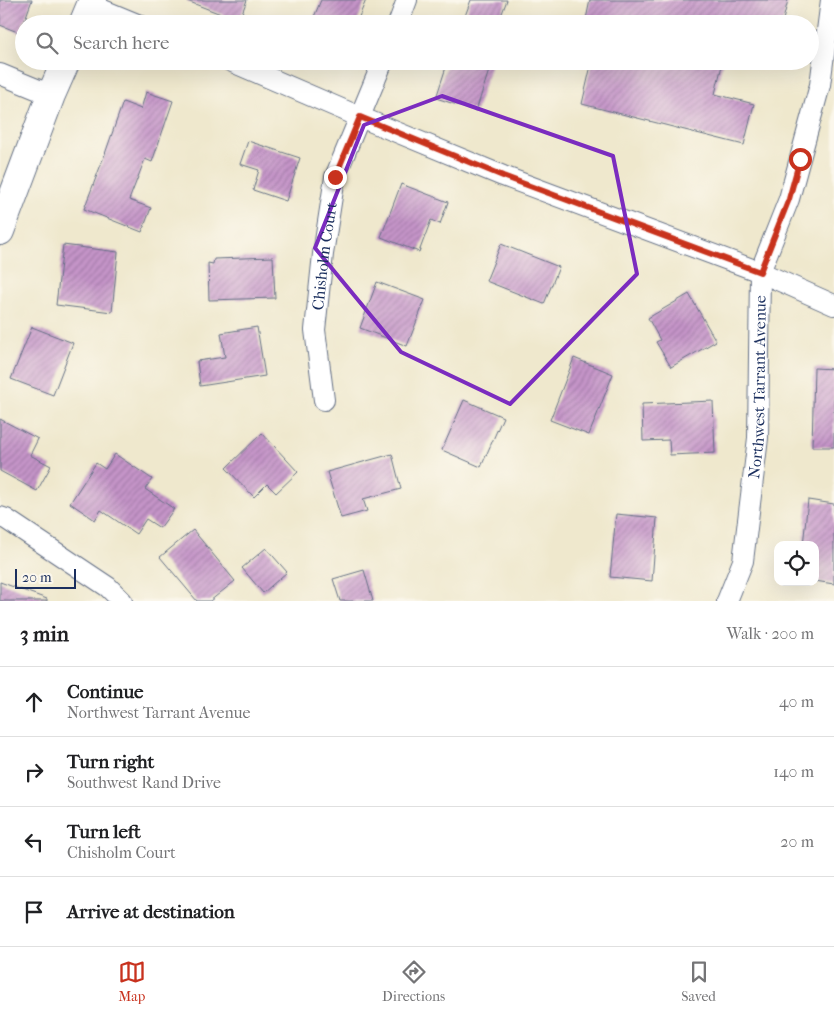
<!DOCTYPE html>
<html lang="en">
<head>
<meta charset="utf-8">
<style>
	body { margin:0; font-family:"IM FELL French Canon",serif; background:#f6f6f6; color:#202124 }
	.controls { position:absolute; right:15px; bottom:15px; display:grid; overflow:hidden; border-radius:10px; box-shadow:0 5px 20px #0002 }
	.controls button { width:45px; height:45px; display:grid; place-items:center; padding:0; border:0; border-bottom:1px solid #e0e0e0; background:#fff; color:#202124; font:25px sans-serif }
	.scale { position:absolute; left:15px; bottom:12px; width:61px; box-sizing:border-box; padding-left:5px; border:2px solid #1b2f5e; border-top:0; font-size:14px; line-height:18px; white-space:nowrap; color:#1b2f5e; -webkit-text-stroke:4px #fbf7ec; paint-order:stroke }
	.stop { position:absolute; width:15px; height:15px; margin:-11px; border:4px solid #c8321e; border-radius:50%; background:#fff }
	.stop.end { background:#c8321e; border-color:#fff; box-shadow:0 1px 5px #0008 }
	.list { margin:0; padding:0; list-style:none }
	h2 { display:flex; justify-content:space-between; align-items:center; height:65px; margin:0; padding:0 20px; font-size:21px }
	h2 small { font-size:16px; font-weight:400; color:#757577 }
	.list li { display:grid; grid-template-columns:32px 1fr auto; gap:15px; align-items:center; box-sizing:border-box; height:70px; padding:0 20px; border-top:1px solid #e0e0e0 }
	.list b { display:block; font-size:19px; white-space:nowrap }
	.list p { margin:0; font-size:16px; white-space:nowrap; color:#757577 }
	.list em { font-size:16px; font-style:normal; color:#757577 }
	.icon { flex:none; width:28px; height:28px; fill:none; stroke:currentColor; stroke-width:2; stroke-linecap:round; stroke-linejoin:round }
	.map { position:relative; flex:none; width:834px; height:601px; overflow:hidden }
	.search { position:absolute; background:#fff; box-shadow:0 5px 20px #0002; left:15px; right:15px; top:15px; height:55px; display:flex; align-items:center; gap:12px; box-sizing:border-box; padding:0 18px; border-radius:28px; color:#757577; font-size:19px }
	.sheet { height:345px; background:#fff }
	nav { display:flex; justify-content:space-around; align-items:center; box-sizing:border-box; height:70px; border-top:1px solid #e0e0e0; background:#fff; font-size:14px; color:#757577 }
	nav a { display:grid; justify-items:center; gap:2px }
	nav .on { color:#c8321e }
	.map>svg:first-child { display:block }
	.building { fill:url(#building-hatch) }
	.lines { fill:none; stroke-linecap:round; stroke-linejoin:round }
	.street-casing { stroke:#657085; stroke-width:22 }
	.secondary-casing { stroke:#657085; stroke-width:30 }
	.street { stroke:#fff; stroke-width:20 }
	.secondary { stroke:#fff; stroke-width:28 }
	.route { stroke:#c8321e; stroke-width:6 }
	.marked { fill:none; stroke:#7b2cbf; stroke-width:4; stroke-linejoin:round }
	.labels { text-anchor:middle; stroke-width:4; stroke-linejoin:round; paint-order:stroke }
	.street-label { font-size:16px; fill:#1b2f5e; stroke:#fbf7ec }
</style>
</head>
<body>
<div class="map">
<svg width="834" height="601" viewBox="0 0 834 601">
	<defs>
		<pattern id="building-hatch" width="6" height="6" patternUnits="userSpaceOnUse" patternTransform="scale(1.25)"><rect width="6" height="6" fill="#c594c8"/><path d="M-1 1l2-2M0 6l6-6M5 7l2-2" fill="none" stroke="#9f79a6"/></pattern>
	</defs>
	<rect width="100%" height="100%" fill="#fbf7ec"/>
	<filter id="ink" filterUnits="userSpaceOnUse"><feTurbulence type="fractalNoise" baseFrequency=".02" numOctaves="2"/><feDisplacementMap in="SourceGraphic" scale="10" xChannelSelector="R" yChannelSelector="G"/><feConvolveMatrix kernelMatrix="1 2 1 2 8 2 1 2 1" color-interpolation-filters="sRGB"/></filter>
	<filter id="wash" filterUnits="userSpaceOnUse"><feTurbulence type="fractalNoise" baseFrequency=".0096" numOctaves="4" result="noise"/><feDisplacementMap in="SourceGraphic" scale="20" xChannelSelector="R" yChannelSelector="G"/><feGaussianBlur stdDeviation="1.12" result="paint"/><feColorMatrix in="noise" values="0 0 0 0 0 0 0 0 0 0 0 0 0 0 0 0 0 1.4 0 .05"/><feComposite in="paint" operator="in"/></filter>
	<g filter="url(#wash)">
		<rect width="100%" height="100%" fill="#efe8cd"/>
		<g id="blocks">
			<g class="building">
				<polygon points="0,0 32,0 20,33 0,25"/>
				<polygon points="187,0 247,0 239,21 187,1"/>
				<polygon points="321,0 366,0 356,24 311,24"/>
				<polygon points="471,0 507,0 498,24 462,24"/>
				<polygon points="590,0 788,0 782,24 585,24"/>
				<polygon points="448,61 492,61 476,111 436,98"/>
				<polygon points="592,61 723,61 715,94 754,104 744,145 582,104"/>
				<polygon points="146,92 173,101 152,162 145,159 129,200 151,208 142,232 84,209 105,154 123,102 141,109"/>
				<polygon points="248,141 300,158 286,201 253,190 259,170 240,164"/>
				<polygon points="401,184 448,202 440,224 431,220 419,252 381,237"/>
				<polygon points="501,244 559,267 544,304 486,281"/>
				<polygon points="63,245 118,252 112,312 56,305"/>
				<polygon points="273,257 275,298 209,300 208,263 213,264 214,259"/>
				<polygon points="377,282 425,300 407,346 360,328"/>
				<polygon points="689,294 716,341 671,367 656,342 660,340 648,318"/>
				<polygon points="32,327 73,343 53,395 11,379"/>
				<polygon points="257,327 265,376 200,386 197,361 225,357 221,333"/>
				<polygon points="574,358 613,374 589,435 550,420"/>
				<polygon points="814,368 834,369 834,447 812,447"/>
				<polygon points="464,400 503,417 481,467 442,450"/>
				<polygon points="713,401 715,453 670,455 669,440 643,441 642,404"/>
				<polygon points="0,419 38,439 30,455 51,466 37,491 0,471"/>
				<polygon points="262,433 298,472 276,493 267,484 254,497 226,468"/>
				<polygon points="115,454 152,479 145,489 174,509 160,528 146,519 136,534 101,510 95,520 70,503 96,463 105,469"/>
				<polygon points="392,454 401,489 363,499 367,511 341,518 327,472"/>
				<polygon points="808,500 834,504 834,584 815,581 815,545 803,545"/>
				<polygon points="616,514 657,518 652,581 610,577"/>
				<polygon points="193,530 235,581 210,601 197,601 160,557"/>
				<polygon points="266,548 287,572 263,593 242,568"/>
				<polygon points="364,570 373,601 340,601 333,579"/>
				<polygon points="0,582 47,599 47,601 0,601"/>
			</g>
		</g>
	</g>
	<g filter="url(#ink)">
		<use href="#blocks" fill-opacity="0" stroke="#657085" stroke-width="1"/>
		<g class="lines">
			<defs>
				<g id="street">
					<polyline points="91,5 137,24"/>
					<polyline points="398,24 407,0"/>
					<polyline points="230,61 360,117 503,176 760,272 834,305"/>
					<polyline points="0,74 51,95"/>
					<path id="s1" d="M324 400 315 330 323 254 335 177 383 61"/>
					<polyline points="0,517 6,519 108,587 122,601"/>
					<path id="s2" d="M727 601 743 561 758 438 760 272 789 199 820 85 831 0"/>
				</g>
				<g id="secondary">
					<polyline points="83,24 93,0"/>
					<polyline points="0,231 51,95 66,61"/>
				</g>
			</defs>
			<use href="#street" class="street-casing"/>
			<use href="#secondary" class="secondary-casing"/>
			<use href="#street" class="street"/>
			<use href="#secondary" class="secondary"/>
		</g>
	</g>
	<g class="lines" filter="url(#ink)">
		<polyline class="route" points="335,177 360,117 503,176 760,272 789,199 800,159"/>
	</g>
	<path class="marked" d="M442 96 613 156 637 274 510 404 401 352 315 248 364 125Z"/>
	<g class="labels">
		<g class="street-label">
			<text dy="6" stroke="none"><textPath href="#s1" startOffset="145">Chisholm Court</textPath></text>
			<text dy="6" stroke="none"><textPath href="#s2" startOffset="218">Northwest Tarrant Avenue</textPath></text>
		</g>
	</g>
</svg>
<div class="controls">
<button><svg class="icon" aria-label="locate" viewBox="0 0 24 24"><circle cx="12" cy="12" r="6"/><path d="M12 2v4M12 18v4M2 12h4M18 12h4"/></svg></button>
</div>
<div class="scale">20 m</div>
<div class="stop" style="left:800px;top:159px"></div>
<div class="stop end" style="left:335px;top:177px"></div>
<div class="search"><svg class="icon" aria-label="search" viewBox="0 0 24 24"><circle cx="10" cy="10" r="6"/><path d="M15 15l6 6"/></svg>Search here</div>
</div>
<section class="sheet">
<h2>3 min<small>Walk · 200 m</small></h2>
<ul class="list">
<li><svg class="icon" aria-label="ahead" viewBox="0 0 24 24"><path d="M12 20V5M6 11l6-6 6 6"/></svg><div><b>Continue</b><p>Northwest Tarrant Avenue</p></div><em>40 m</em></li>
<li><svg class="icon" aria-label="right" viewBox="0 0 24 24"><path d="M7 20v-9h11M14 6l5 5-5 5"/></svg><div><b>Turn right</b><p>Southwest Rand Drive</p></div><em>140 m</em></li>
<li><svg class="icon" aria-label="left" viewBox="0 0 24 24"><path d="M17 20v-9H6M10 6l-5 5 5 5"/></svg><div><b>Turn left</b><p>Chisholm Court</p></div><em>20 m</em></li>
<li><svg class="icon" aria-label="arrive" viewBox="0 0 24 24"><path d="M6 21V4h12l-3 4 3 4H6"/></svg><div><b>Arrive at destination</b></div></li>
</ul>
</section>
<nav>
<a class="on"><svg class="icon" aria-label="map" viewBox="0 0 24 24"><path d="M3 6l6-2 6 2 6-2v14l-6 2-6-2-6 2zM9 4v14M15 6v14"/></svg>Map</a>
<a><svg class="icon" aria-label="directions" viewBox="0 0 24 24"><path d="M12 3l9 9-9 9-9-9zM9 14v-3h6M13 9l2 2-2 2"/></svg>Directions</a>
<a><svg class="icon" aria-label="saved" viewBox="0 0 24 24"><path d="M7 4h10v16l-5-4-5 4z"/></svg>Saved</a>
</nav>
</body>
</html>
